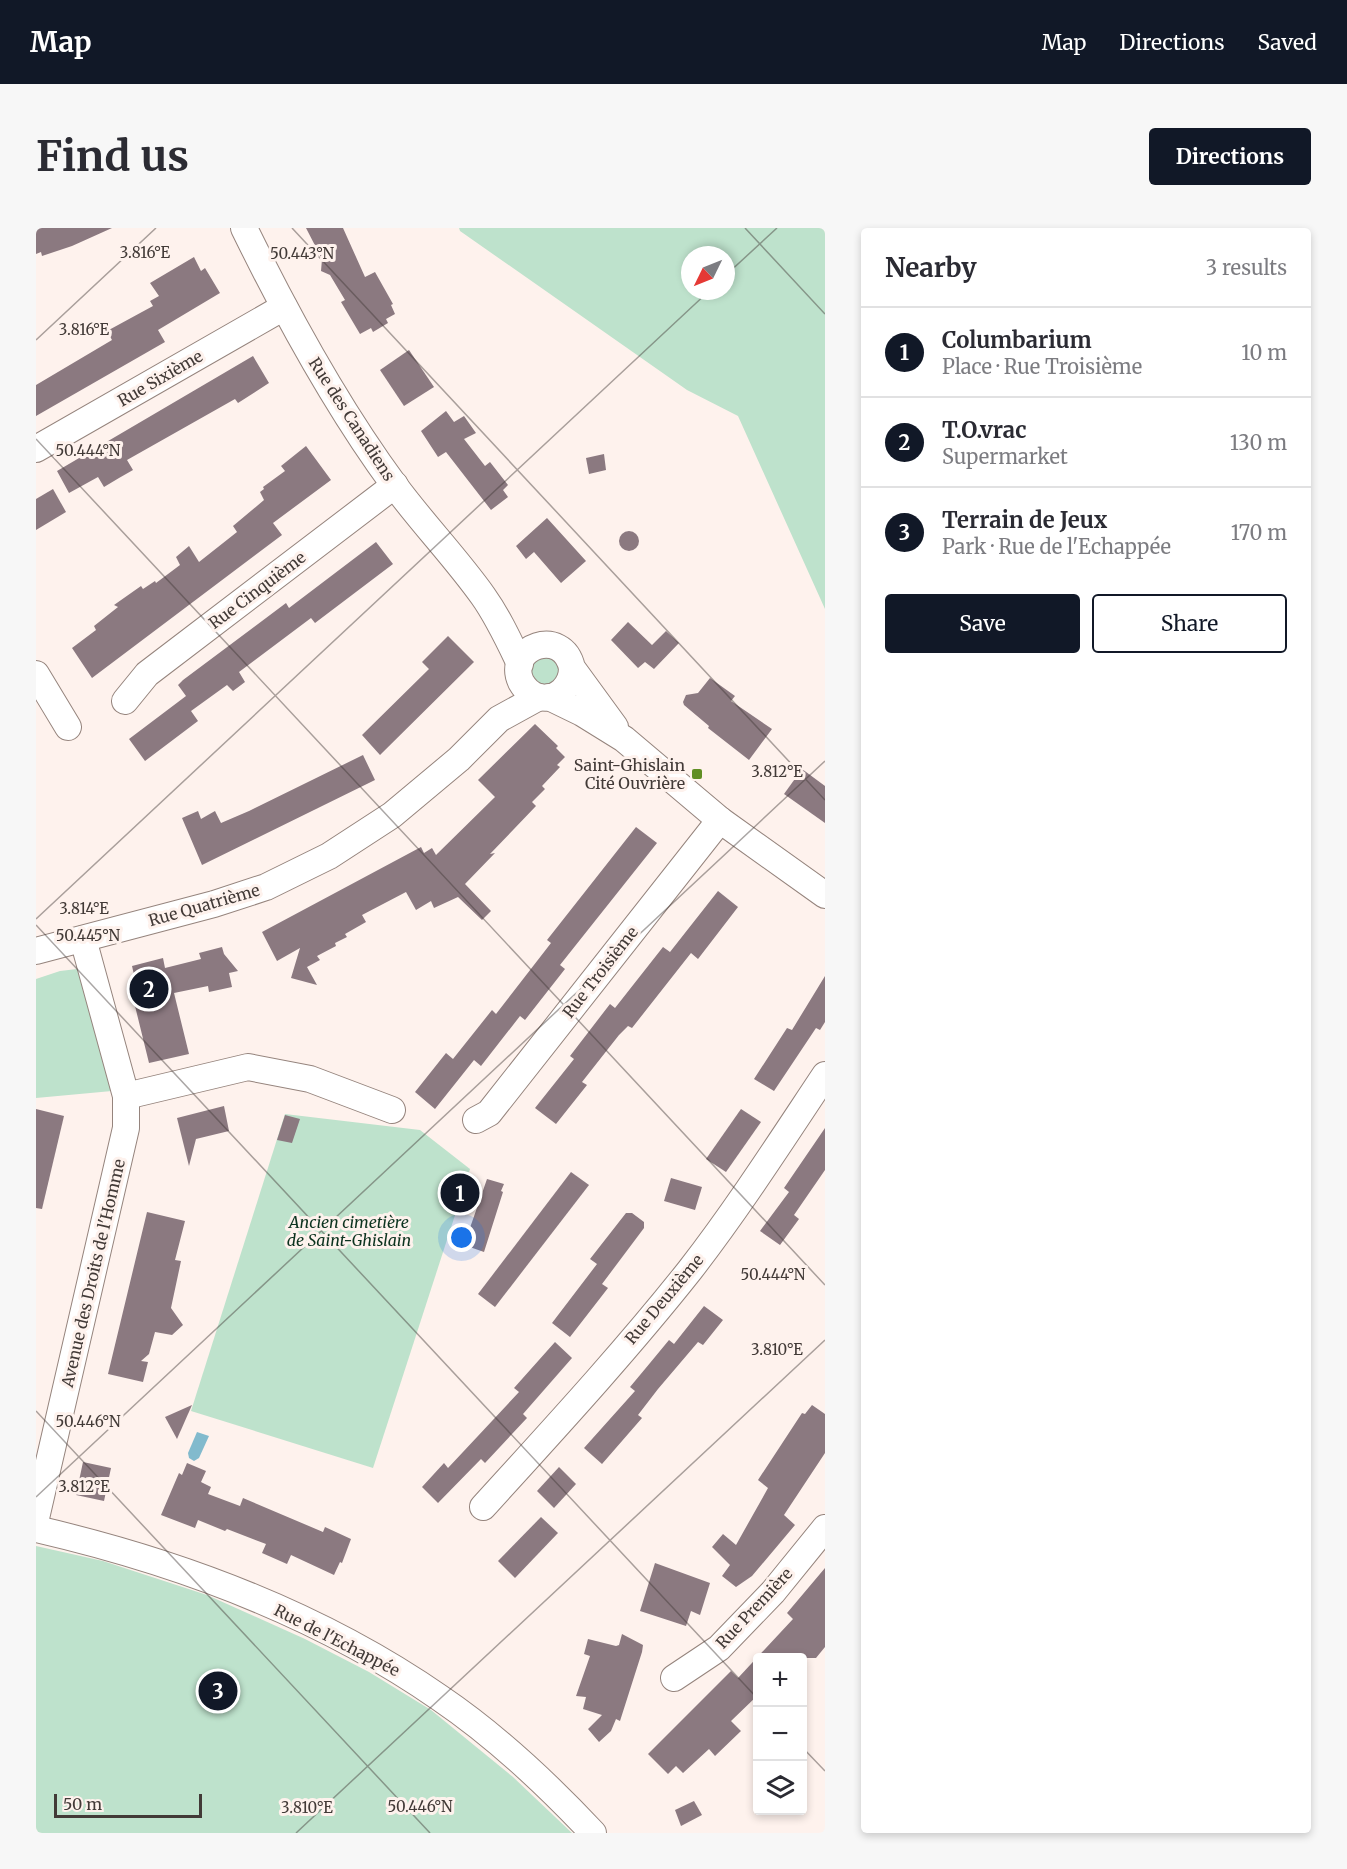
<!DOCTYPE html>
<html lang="en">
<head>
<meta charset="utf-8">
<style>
	body { margin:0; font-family:Merriweather,serif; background:#f7f7f7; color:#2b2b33 }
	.controls { position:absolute; right:18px; bottom:18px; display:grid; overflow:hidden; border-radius:6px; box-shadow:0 3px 9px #0003 }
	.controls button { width:54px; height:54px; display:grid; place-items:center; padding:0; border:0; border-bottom:2px solid #e1e1e2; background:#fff; color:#2b2b33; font:30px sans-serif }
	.compass { position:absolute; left:645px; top:18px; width:54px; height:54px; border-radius:50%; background:#fff; box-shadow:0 3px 9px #0003; rotate:227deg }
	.scale { position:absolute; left:18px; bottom:15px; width:148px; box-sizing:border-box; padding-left:6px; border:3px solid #423a37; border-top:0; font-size:16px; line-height:21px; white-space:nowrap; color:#423a37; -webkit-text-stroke:4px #fef2ed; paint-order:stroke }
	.you { position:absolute; left:426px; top:1010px; width:21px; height:21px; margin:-15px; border:4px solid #fff; border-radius:50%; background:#1a73e8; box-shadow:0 0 0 9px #1a73e833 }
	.badge { display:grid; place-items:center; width:39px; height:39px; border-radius:50%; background:#111827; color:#fff; font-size:20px; font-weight:700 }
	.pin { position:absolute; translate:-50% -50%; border:3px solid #fff; box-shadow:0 2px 6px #0006 }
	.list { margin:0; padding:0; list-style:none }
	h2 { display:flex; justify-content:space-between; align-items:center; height:78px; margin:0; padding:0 24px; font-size:26px }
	h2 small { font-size:20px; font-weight:400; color:#7c7c81 }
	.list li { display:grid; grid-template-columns:39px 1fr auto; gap:18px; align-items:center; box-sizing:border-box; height:90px; padding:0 24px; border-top:2px solid #e1e1e2 }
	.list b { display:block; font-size:22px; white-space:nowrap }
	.list p { margin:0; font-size:20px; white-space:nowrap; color:#7c7c81 }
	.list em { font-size:20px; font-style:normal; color:#7c7c81 }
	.actions { display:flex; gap:12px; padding:18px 24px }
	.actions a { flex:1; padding:14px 0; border:2px solid #111827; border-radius:6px; text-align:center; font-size:21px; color:#111827 }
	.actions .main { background:#111827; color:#fff }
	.icon { flex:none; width:33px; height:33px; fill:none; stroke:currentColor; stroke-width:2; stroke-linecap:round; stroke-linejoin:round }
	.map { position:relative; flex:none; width:789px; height:1605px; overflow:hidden; border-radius:6px }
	header { display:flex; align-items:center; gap:36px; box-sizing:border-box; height:84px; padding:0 30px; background:#111827; color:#fff }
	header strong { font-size:28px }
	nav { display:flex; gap:33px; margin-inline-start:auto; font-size:21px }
	.intro { display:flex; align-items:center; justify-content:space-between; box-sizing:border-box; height:144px; padding:0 36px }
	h1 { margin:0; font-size:42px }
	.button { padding:15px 27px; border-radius:6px; background:#111827; color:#fff; font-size:21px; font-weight:700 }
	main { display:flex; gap:36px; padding:0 36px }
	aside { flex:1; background:#fff; border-radius:6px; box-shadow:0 3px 9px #0003 }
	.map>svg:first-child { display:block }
	.green { fill:#bee2cc; fill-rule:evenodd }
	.water { fill:#82bacd }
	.building { fill:#8b7980 }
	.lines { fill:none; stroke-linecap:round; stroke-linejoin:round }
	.minor-casing { stroke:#95847d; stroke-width:28 }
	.minor { stroke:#fff; stroke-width:26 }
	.ticks { fill:none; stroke:#423a37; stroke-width:1.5; stroke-opacity:0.45 }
	.poi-dot { fill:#608e23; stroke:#fef2ed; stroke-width:2 }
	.labels { text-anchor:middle; stroke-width:6; stroke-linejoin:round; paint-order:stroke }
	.street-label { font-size:16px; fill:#423a37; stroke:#fef2ed }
	.poi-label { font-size:16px; fill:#423a37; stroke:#fef2ed; text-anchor:end }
	.park-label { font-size:16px; font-style:italic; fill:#0c331f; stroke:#fef2ed }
	.ticks-label { font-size:15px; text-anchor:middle; fill:#423a37; stroke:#fef2ed; stroke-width:6; stroke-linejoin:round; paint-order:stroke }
</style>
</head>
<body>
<header>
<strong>Map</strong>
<nav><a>Map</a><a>Directions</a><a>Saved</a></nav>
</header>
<div class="intro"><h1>Find us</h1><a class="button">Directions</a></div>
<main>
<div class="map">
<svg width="789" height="1605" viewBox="0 0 789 1605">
	<rect width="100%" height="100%" fill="#fef2ed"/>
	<g class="green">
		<path d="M423 0H789V381L702 188 651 162 424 3ZM654 27H690V63H654Z"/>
		<circle cx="509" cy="443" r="14"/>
		<polygon points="41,741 45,746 76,863 0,870 0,751 24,743"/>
		<polygon points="249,886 384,902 434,941 337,1240 155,1183"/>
		<polygon points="0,1318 67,1333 171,1367 269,1411 333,1444 395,1482 477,1549 536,1605 0,1605"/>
	</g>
	<polygon class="water" points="161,1204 173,1208 163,1230 158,1233 153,1230 152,1225"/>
	<g class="building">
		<polygon points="0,0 76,0 36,18 6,28 5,24 0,26"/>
		<polygon points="270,0 307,0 329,49 339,44 357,76 355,77 359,86 350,91 352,95 337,104 335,100 324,106 305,74 309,72 294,47 285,43 286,31"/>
		<polygon points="158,29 165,43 169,40 184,65 122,102 129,114 0,188 0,157 76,112 71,103 117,78 114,73 123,68 114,55"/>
		<polygon points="373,122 398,159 368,178 344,142"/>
		<polygon points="217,128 233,155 202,175 199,171 91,232 97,242 83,250 68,259 62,249 33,265 21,243"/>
		<polygon points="410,183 418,194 428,188 440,205 428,211 449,238 454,234 472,257 467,262 472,269 455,282 410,224 402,229 385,203"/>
		<polygon points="270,218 295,252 237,295 246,307 56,450 36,420 60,402 58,398 82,379 78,377 105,358 107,361 119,353 120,355 144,337 140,329 153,318 163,334 201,304 197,298 228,272 224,264 228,261 227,259 249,243 245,238"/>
		<polygon points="568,226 570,242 553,246 550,230"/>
		<polygon points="17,261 30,284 0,302 0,271"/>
		<polygon points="511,290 550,333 525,355 498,324 490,331 480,318"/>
		<circle cx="593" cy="313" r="10"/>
		<polygon points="340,314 357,336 279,395 275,390 203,444 209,454 197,463 191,457 155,483 162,493 109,533 93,511 150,468 142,457 147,452 250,375 253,380"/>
		<polygon points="592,394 616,417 630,403 643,415 618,441 609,434 602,440 575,412"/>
		<polygon points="412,408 438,434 344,527 326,507 393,441 386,434"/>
		<polygon points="674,450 699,468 695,473 736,501 713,532 672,500 673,498 648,477 647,474 650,467 662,465"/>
		<polygon points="499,496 522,518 520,520 529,529 521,537 524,539 506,558 509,561 496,574 500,578 454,626 459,625 429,656 455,683 446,692 422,669 398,680 395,673 380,682 370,664 326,687 330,694 309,706 311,709 299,715 300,718 281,728 284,732 271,739 281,757 255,750 264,720 241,733 226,704 385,619 388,625 396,620 400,627 459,569 442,552"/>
		<polygon points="327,527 339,552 166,637 146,590 162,583 165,591 179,583 185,595 213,583"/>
		<polygon points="766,541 789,558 789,595 748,566"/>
		<polygon points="600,599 621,615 524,737 529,741 489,792 484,788 445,838 438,832 399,881 379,864 410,825 417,831 456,782 460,786 515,715 511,712"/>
		<polygon points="682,663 702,679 662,731 655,725 596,800 592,798 583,807 546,854 551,857 520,896 499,880 538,831 534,828 574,776 579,780 627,719 634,724"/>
		<polygon points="186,719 188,726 202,743 193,745 196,759 173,764 172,758 138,765 153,826 113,835 99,778 105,777 96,738 127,730 129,740 165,731 163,725"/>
		<polygon points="789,748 789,794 784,802 780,800 738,863 718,851 751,800 756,802"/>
		<polygon points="188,878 193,903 160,911 153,938 141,890"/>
		<polygon points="0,881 28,888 6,981 0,980"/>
		<polygon points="705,881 725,894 690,944 670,931"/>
		<polygon points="249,887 264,891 256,915 241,912"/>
		<polygon points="789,900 789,942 758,987 763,991 744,1017 724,1003 753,964 748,960"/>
		<polygon points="535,944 553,957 459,1079 442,1066"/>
		<polygon points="635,950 666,959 659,982 628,973"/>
		<polygon points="451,951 468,956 465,963 467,964 448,1024 428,1017"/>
		<polygon points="111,984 149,993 139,1032 145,1033 135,1080 147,1097 136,1107 119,1104 113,1126 105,1133 112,1134 107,1154 72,1146"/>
		<polygon points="590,985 596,985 608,994 608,1000 566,1056 572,1060 534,1109 516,1095 561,1036 554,1031"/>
		<polygon points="668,1078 687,1092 667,1117 662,1114 622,1161 602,1187 606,1190 566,1236 548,1220 599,1163 594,1159 614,1135 633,1112 638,1116"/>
		<polygon points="519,1114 536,1130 487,1186 491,1190 449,1235 445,1231 402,1275 386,1259 408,1235 412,1240 483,1164 478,1160"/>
		<polygon points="156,1177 141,1211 129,1189"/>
		<polygon points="776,1177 789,1186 789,1225 748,1287 759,1297 716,1348 700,1359 686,1348 694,1337 676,1319 687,1306 700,1317 732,1260 722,1252 766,1185 769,1186"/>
		<polygon points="47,1234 75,1240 68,1273 40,1267"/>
		<polygon points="151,1235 170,1243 165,1254 175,1259 172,1266 204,1278 207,1270 287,1304 289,1299 315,1311 306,1335 304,1334 298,1347 255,1327 251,1336 226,1325 230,1316 191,1301 189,1303 162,1292 159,1300 125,1287 143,1245 146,1247"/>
		<polygon points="523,1239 540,1256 518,1280 501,1263"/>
		<polygon points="505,1289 522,1305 479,1350 462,1333"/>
		<polygon points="619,1335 674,1355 664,1387 655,1383 650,1398 604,1383"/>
		<polygon points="789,1340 789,1419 780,1430 722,1430 722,1467 695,1493 705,1503 679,1528 673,1521 647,1545 640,1538 632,1546 612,1526 695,1443 702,1450 757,1391 751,1385"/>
		<polygon points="586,1406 607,1417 606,1424 584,1493 580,1491 575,1503 563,1514 552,1501 566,1487 547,1481 550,1469 540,1468 554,1428 548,1426 552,1411 580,1418 583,1417"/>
		<polygon points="658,1573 666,1587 645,1598 639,1582"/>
	</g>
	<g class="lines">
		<defs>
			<g id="minor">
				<path d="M208 0C252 90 300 178 359 258 387 296 420 330 447 368 462 389 473 413 484 436"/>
				<polyline points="0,221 248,79"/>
				<path d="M536 440C536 458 521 473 503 469 495 467 489 461 485 454 469 419 527 398 536 440L579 499"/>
				<polyline points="0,446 32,499"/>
				<polyline points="513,469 546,485 588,511 684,592 789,667"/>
				<polyline points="89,473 111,446 359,257"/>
				<polyline points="0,723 178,676 230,659 293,628 356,587 423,531 463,491 503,469"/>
				<polyline points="90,868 212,839 274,851 356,882"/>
				<polyline points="440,892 453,885 684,592"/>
				<path d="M447 1279C517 1202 589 1124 654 1042 702 980 745 913 789 847"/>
				<polyline points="0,1290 90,900 90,868 47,711"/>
				<path d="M0 1301C143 1334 283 1386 404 1470 460 1508 511 1556 557 1605"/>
				<polyline points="638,1450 683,1420 737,1364 789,1300"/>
			</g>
		</defs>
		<use href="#minor" class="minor-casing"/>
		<use href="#minor" class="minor"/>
	</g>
	<path class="ticks" d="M256 0 789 572M709 0 789 86M690 47 741 0M0 112 120 0M0 211 789 1057M0 691 673 63M0 697 722 1471M0 1183 394 1605M0 1269 789 533M766 1519 789 1543M260 1605 789 1112"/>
	<rect class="poi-dot" x="655" y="540" width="12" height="12" rx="3"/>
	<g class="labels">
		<g class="street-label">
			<text transform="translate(124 150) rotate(-30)" y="6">Rue Sixième</text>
			<text transform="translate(316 191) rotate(57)" y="6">Rue des Canadiens</text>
			<text transform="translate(221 362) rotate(-37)" y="6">Rue Cinquième</text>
			<text transform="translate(168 677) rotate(-16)" y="6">Rue Quatrième</text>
			<text transform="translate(564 744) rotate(-52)" y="6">Rue Troisième</text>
			<text transform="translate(57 1045) rotate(-77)" y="6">Avenue des Droits de l'Homme</text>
			<text transform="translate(628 1071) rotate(-50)" y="6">Rue Deuxième</text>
			<text transform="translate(718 1380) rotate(-47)" y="6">Rue Première</text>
			<text transform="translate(301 1412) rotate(27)" y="6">Rue de l'Echappée</text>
		</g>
		<g class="poi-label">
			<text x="649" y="543">Saint-Ghislain<tspan x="649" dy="18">Cité Ouvrière</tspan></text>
		</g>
		<g class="park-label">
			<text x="313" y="1000">Ancien cimetière<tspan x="313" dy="18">de Saint-Ghislain</tspan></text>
		</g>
	</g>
	<g class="ticks-label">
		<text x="109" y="30">3.816°E</text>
		<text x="266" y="31">50.443°N</text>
		<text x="48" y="107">3.816°E</text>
		<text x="52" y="228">50.444°N</text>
		<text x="741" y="549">3.812°E</text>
		<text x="48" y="686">3.814°E</text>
		<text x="52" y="713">50.445°N</text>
		<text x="737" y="1052">50.444°N</text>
		<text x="741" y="1127">3.810°E</text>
		<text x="52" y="1199">50.446°N</text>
		<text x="48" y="1264">3.812°E</text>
		<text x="384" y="1584">50.446°N</text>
		<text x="271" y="1585">3.810°E</text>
	</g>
</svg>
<div class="controls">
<button>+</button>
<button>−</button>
<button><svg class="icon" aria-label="layers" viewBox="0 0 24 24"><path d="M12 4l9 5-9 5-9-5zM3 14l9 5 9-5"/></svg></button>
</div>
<svg class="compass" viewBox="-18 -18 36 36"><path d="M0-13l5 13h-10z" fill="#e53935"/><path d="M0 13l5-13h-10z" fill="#7c7c81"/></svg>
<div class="scale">50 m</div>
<div class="you"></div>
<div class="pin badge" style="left:424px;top:965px">1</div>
<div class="pin badge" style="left:113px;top:761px">2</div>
<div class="pin badge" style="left:182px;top:1463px">3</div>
</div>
<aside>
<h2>Nearby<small>3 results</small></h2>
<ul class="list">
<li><span class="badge">1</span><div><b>Columbarium</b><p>Place · Rue Troisième</p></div><em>10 m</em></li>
<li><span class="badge">2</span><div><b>T.O.vrac</b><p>Supermarket</p></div><em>130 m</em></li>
<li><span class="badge">3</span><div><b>Terrain de Jeux</b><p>Park · Rue de l'Echappée</p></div><em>170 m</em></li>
</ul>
<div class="actions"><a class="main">Save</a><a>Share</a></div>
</aside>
</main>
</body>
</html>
